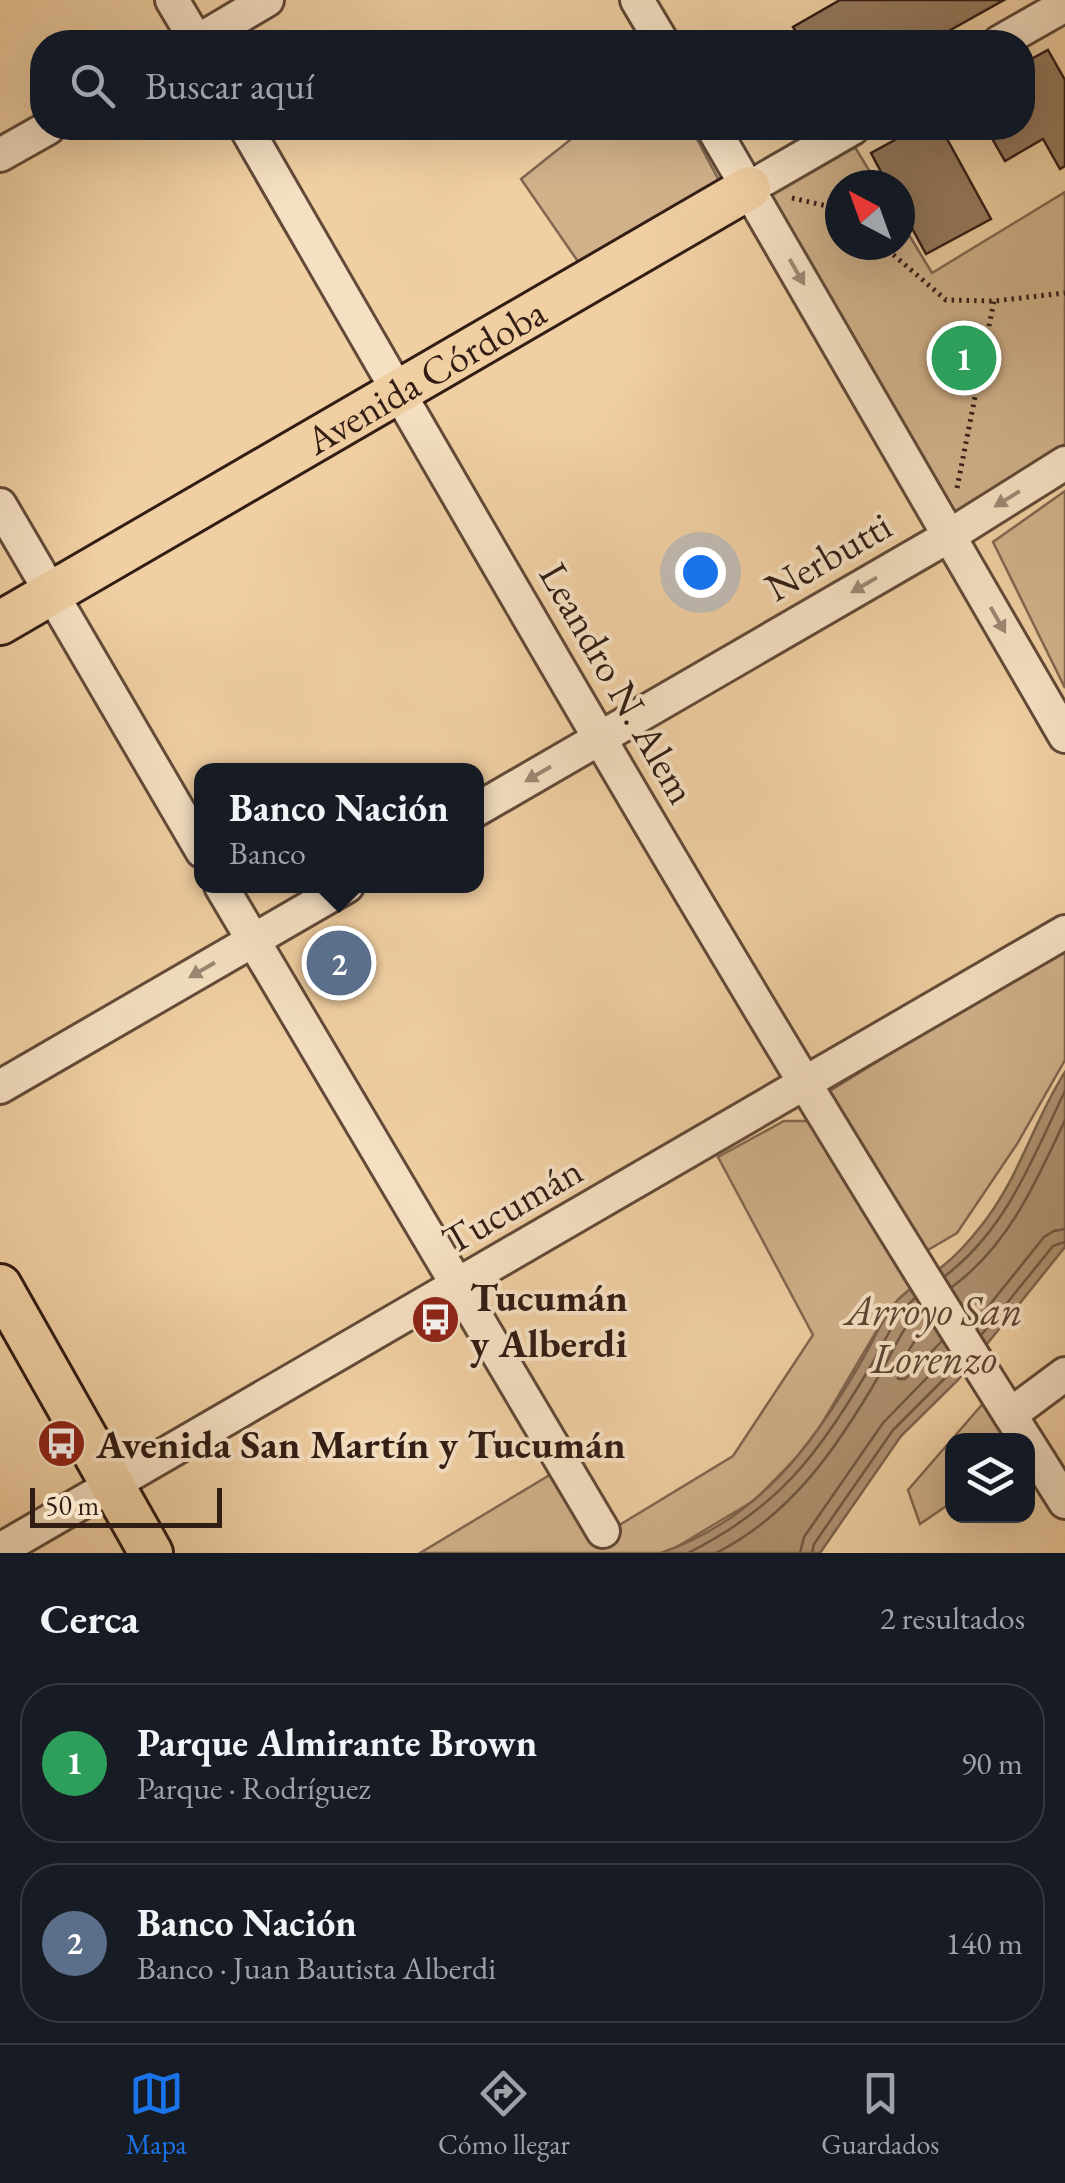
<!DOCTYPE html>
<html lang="es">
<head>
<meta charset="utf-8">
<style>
	body { margin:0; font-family:"EB Garamond",serif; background:#20242c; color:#f1f3f6 }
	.controls { position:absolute; right:30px; bottom:30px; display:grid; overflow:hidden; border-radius:20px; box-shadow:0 10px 40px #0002 }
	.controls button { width:90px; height:90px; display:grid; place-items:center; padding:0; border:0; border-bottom:2px solid #363941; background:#171b24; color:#f1f3f6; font:50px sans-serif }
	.compass { position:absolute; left:825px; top:170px; width:90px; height:90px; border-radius:50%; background:#171b24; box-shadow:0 10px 40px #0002; rotate:319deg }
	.scale { position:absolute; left:30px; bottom:25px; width:192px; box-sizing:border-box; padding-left:10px; border:5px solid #321d15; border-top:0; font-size:28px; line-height:35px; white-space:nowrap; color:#321d15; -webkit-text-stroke:8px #f5e0c3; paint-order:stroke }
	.you { position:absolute; left:700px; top:572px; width:35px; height:35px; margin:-25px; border:8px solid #fff; border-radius:50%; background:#1a73e8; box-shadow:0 0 0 15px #1a73e833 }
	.badge { display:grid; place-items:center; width:65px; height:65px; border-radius:50%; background:#1a73e8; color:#fff; font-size:32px; font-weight:700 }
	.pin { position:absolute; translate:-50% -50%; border:5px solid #fff; box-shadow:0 2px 10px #0006 }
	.popup { position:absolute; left:194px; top:763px; width:290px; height:130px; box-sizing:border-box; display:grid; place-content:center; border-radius:20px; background:#171b24; filter:drop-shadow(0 2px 8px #0005); font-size:32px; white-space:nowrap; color:#9ea1a6 }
	.popup b { font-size:38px; color:#f1f3f6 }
	.popup::after { content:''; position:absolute; left:50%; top:100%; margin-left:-20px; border:20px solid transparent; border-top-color:#171b24 }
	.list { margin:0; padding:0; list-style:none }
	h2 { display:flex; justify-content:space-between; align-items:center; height:130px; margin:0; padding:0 40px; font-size:42px }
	h2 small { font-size:32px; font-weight:400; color:#9ea1a6 }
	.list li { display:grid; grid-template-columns:65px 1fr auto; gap:30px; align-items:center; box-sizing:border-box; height:160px; margin:0 20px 20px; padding:0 20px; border:2px solid #363941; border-radius:40px }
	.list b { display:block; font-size:38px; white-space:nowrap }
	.list p { margin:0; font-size:32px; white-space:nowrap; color:#9ea1a6 }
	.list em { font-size:32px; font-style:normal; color:#9ea1a6 }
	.icon { flex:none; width:55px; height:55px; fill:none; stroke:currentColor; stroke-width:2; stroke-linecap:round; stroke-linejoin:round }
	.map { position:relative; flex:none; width:1065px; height:1553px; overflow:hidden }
	.search { position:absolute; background:#171b24; box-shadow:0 10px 40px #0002; left:30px; right:30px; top:30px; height:110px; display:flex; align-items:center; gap:25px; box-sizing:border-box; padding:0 35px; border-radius:40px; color:#9ea1a6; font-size:38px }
	.sheet { height:490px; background:#171b24 }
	nav { display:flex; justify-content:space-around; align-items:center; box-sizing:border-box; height:140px; border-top:2px solid #363941; background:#171b24; font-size:28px; color:#9ea1a6 }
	nav a { display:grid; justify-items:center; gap:5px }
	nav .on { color:#1a73e8 }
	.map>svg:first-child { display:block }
	.green { fill:#d0b18a; stroke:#816750; stroke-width:2.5 }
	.water { fill:#af9272; stroke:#7d634d; stroke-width:2.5 }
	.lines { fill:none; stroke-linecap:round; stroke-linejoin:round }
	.shore { stroke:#705844; stroke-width:2.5 }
	.building { fill:#957a5e; stroke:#321d15; stroke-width:2.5 }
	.minor-casing { stroke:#624a38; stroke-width:38 }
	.major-casing { stroke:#321d15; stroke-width:48 }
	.path { stroke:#321d15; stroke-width:5; stroke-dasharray:2.5 5; stroke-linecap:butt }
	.minor { stroke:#f5e0c3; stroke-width:32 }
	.major { stroke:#f0cfa2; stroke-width:42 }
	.oneway { fill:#9d8875 }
	.labels { text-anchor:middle; stroke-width:8; stroke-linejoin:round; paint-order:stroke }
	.street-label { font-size:40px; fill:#321d15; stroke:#f5e0c3 }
	.poi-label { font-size:40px; font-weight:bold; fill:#321d15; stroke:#f5e0c3; text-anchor:start }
	.water-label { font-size:42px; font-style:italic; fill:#5e4636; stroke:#f5e0c3 }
</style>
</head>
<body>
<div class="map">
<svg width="1065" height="1553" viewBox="0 0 1065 1553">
	<rect width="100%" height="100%" fill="#f0cfa2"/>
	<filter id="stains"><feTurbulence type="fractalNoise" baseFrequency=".002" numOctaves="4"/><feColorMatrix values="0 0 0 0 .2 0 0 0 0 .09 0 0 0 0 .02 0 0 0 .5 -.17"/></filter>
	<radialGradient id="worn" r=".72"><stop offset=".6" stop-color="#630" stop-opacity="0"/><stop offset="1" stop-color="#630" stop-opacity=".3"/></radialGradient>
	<g class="green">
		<polygon points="585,128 691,128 723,188 579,263 521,179"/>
		<polygon points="853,144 878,185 840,185 840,245 900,245 900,220 932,273 1065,192 1065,444 952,515 768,192"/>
		<polygon points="1065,491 1065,688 993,542"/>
		<polygon points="1065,945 1065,1060 1017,1144 957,1233 926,1251 825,1094"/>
		<polygon points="784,1121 820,1121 918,1284 877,1330 810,1444 755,1500 675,1548 662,1553 420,1553 553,1473 584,1529 621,1524 733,1456 813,1335 718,1157"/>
		<polygon points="986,1400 1012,1440 952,1440 952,1502 920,1524 908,1490"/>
	</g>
	<path class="water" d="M1065 1072V1247L958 1380 901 1436 820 1553H661C759 1518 811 1448 861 1362 873 1342 881 1320 896 1302 909 1287 929 1277 944 1265 958 1254 970 1240 981 1226 1019 1179 1033 1122 1065 1072Z"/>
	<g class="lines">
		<g class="shore">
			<path d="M945 1276C1007 1229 1032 1159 1065 1091"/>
			<path d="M952 1287C1009 1245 1036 1182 1065 1120"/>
			<path d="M930 1322C916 1337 901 1359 898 1379H905L942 1341"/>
			<polyline points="975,1323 1044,1237 1054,1231 1065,1229"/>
			<polyline points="982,1334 1053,1246 1065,1242"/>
			<path d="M688 1553C780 1507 817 1455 869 1369 884 1344 893 1318 915 1298"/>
			<path d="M716 1553C793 1514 838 1446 880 1374 893 1352 902 1326 922 1309"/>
			<polyline points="800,1553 804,1537 883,1423 950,1354"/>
			<polyline points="812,1553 814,1544 893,1430 957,1366"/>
		</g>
	</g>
	<g class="building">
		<polygon points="840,0 1004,0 929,42 802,42 793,27"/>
		<polygon points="1048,50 1065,80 1065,166 1060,169 1043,139 1005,161 986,128 1022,128 1022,64"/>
		<polygon points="917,128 941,128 991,219 926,254 900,206 900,185 888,185 871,153"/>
	</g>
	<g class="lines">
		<defs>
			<g id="minor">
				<polyline points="172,0 197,42"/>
				<polyline points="637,0 662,42"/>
				<polyline points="196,42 267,0"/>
				<polyline points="1000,42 1065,5"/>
				<path d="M246 128C500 568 753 1011 1026 1440"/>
				<polyline points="713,128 1065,736"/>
				<polyline points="0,155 48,128"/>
				<polyline points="749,188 853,128"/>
				<polyline points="0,505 202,851"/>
				<polyline points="476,810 949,536 1065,463"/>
				<polyline points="221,886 603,1531"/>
				<polyline points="0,1087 347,886"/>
				<polyline points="1010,1415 1065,1374"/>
				<polyline points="1028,1443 1065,1502"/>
				<polyline points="0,1550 1065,932"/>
			</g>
			<g id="major">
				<path id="s1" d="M0 623 749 188"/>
				<polyline points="0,1286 151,1553"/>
			</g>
		</defs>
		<use href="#minor" class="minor-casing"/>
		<use href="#major" class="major-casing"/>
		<g class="path">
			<polyline points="792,198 827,206 840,215"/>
			<polyline points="882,245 946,300 994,301 1065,293"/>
			<polyline points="957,488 994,301"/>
		</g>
		<use href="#minor" class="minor"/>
		<use href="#major" class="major"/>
	</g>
	<defs><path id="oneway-solid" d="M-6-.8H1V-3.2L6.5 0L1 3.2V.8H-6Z" transform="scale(2.5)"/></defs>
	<g class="oneway">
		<use href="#oneway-solid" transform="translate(797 272) rotate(60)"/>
		<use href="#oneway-solid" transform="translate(1007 499) rotate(148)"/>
		<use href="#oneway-solid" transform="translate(864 585) rotate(150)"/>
		<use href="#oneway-solid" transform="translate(998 620) rotate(60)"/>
		<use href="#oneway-solid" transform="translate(538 774) rotate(150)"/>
		<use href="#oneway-solid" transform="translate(202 970) rotate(150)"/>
	</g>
	<defs>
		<symbol id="bus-disc" viewBox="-11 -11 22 22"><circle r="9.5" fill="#8f2418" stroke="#f5e0c3"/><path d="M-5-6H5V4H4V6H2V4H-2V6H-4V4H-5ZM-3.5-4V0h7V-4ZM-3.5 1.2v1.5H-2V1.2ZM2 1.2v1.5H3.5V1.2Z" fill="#fff"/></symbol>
	</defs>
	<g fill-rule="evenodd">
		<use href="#bus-disc" x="408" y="1292" width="55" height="55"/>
		<use href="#bus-disc" x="34" y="1416" width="55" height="55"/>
	</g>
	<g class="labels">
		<g class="street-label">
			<text dy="14" stroke="none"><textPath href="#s1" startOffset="492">Avenida Córdoba</textPath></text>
			<text transform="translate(828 556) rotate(-30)" y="14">Nerbutti</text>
			<text transform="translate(618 683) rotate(60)" y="14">Leandro N. Alem</text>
			<text transform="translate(512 1205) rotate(-30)" y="14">Tucumán</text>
		</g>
		<g class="poi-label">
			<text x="470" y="1311">Tucumán<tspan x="470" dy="46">y Alberdi</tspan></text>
			<text x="96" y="1458">Avenida San Martín y Tucumán</text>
		</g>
		<g class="water-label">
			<text x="934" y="1325">Arroyo San<tspan x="934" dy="48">Lorenzo</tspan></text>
		</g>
	</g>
	<rect width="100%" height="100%" filter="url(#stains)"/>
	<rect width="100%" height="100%" fill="url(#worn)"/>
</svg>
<div class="controls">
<button><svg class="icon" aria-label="layers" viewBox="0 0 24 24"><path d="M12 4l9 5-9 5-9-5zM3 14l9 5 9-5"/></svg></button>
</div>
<svg class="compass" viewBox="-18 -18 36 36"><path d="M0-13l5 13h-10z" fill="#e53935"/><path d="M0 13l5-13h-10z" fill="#9ea1a6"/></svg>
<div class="scale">50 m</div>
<div class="you"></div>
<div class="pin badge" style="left:964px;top:358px;background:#2e9e5b">1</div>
<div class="pin badge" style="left:339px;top:963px;background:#5c6f8a">2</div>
<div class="popup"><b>Banco Nación</b>Banco</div>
<div class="search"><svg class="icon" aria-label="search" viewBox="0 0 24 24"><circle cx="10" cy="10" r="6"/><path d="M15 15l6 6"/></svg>Buscar aquí</div>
</div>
<section class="sheet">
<h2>Cerca<small>2 resultados</small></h2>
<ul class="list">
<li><span class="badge" style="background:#2e9e5b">1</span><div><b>Parque Almirante Brown</b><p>Parque · Rodríguez</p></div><em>90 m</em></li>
<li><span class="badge" style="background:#5c6f8a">2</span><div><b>Banco Nación</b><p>Banco · Juan Bautista Alberdi</p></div><em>140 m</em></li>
</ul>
</section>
<nav>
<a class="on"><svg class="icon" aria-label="map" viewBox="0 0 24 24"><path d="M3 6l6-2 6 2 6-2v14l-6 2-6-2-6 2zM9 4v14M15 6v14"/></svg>Mapa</a>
<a><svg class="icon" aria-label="directions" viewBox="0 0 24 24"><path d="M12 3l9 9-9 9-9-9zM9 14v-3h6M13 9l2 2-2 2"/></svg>Cómo llegar</a>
<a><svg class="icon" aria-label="saved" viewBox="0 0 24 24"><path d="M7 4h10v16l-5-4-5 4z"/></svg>Guardados</a>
</nav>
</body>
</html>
